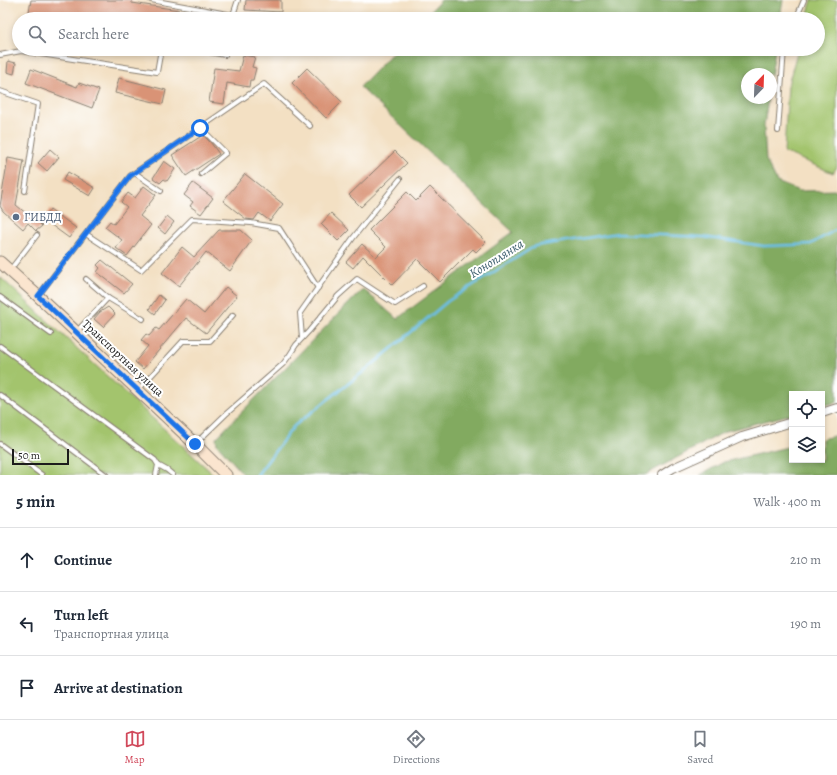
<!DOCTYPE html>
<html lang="en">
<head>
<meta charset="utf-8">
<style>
	body { margin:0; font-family:Alegreya,serif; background:#f2f2f3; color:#1f2937 }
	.controls { position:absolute; right:12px; bottom:12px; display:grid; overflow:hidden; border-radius:0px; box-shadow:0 2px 6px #0003 }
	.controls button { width:36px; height:36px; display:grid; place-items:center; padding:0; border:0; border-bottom:1px solid #e0e1e3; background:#fff; color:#1f2937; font:20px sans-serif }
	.compass { position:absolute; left:741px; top:68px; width:36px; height:36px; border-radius:50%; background:#fff; box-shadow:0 2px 6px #0003; rotate:23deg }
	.scale { position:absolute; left:12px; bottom:10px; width:57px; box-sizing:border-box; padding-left:4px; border:2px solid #1c1c1c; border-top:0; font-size:11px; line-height:14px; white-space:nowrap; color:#1c1c1c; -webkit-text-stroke:3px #fff; paint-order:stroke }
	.stop { position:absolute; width:12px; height:12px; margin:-9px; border:3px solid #1a73e8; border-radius:50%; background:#fff }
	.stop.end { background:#1a73e8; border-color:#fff; box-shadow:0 1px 4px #0008 }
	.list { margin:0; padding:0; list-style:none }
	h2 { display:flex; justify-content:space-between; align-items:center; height:52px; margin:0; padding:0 16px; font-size:17px }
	h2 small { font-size:13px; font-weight:400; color:#747a83 }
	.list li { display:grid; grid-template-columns:26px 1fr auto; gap:12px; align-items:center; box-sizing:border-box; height:64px; padding:0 16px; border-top:1px solid #e0e1e3 }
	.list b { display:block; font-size:15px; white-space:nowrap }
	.list p { margin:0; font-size:13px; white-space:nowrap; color:#747a83 }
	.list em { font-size:13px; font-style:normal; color:#747a83 }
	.icon { flex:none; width:22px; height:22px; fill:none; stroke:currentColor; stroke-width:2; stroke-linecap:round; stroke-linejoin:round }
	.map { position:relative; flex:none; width:837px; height:475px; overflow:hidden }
	.search { position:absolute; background:#fff; box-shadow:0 2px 6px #0003; left:12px; right:12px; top:12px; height:44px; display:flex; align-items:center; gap:10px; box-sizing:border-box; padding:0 14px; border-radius:22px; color:#747a83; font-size:15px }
	.sheet { height:244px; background:#fff }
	nav { display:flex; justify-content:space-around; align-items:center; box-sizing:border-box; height:56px; border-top:1px solid #e0e1e3; background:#fff; font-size:11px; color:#747a83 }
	nav a { display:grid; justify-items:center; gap:2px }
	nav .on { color:#d1495b }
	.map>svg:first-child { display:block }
	.green { fill:#a3c46d; stroke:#607044 }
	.forest { fill:#82aa60; stroke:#4f633e }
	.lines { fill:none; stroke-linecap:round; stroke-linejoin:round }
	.stream { stroke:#6bbfe7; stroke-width:2.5 }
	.building { fill:#d99376 }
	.lane-casing { stroke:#887e70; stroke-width:6 }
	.street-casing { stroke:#887e70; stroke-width:10 }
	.secondary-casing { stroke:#887e70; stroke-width:13 }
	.lane { stroke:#fff; stroke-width:4 }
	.street { stroke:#fff; stroke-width:8 }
	.secondary { stroke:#fbe5cf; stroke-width:11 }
	.route { stroke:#1a73e8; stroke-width:5 }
	.service-dot { fill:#5c6f8a; stroke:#fff; stroke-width:1.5 }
	.labels { text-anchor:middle; stroke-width:4; stroke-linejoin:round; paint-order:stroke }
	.service-label { font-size:12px; fill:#4e5e75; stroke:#fff; text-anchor:start }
	.street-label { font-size:12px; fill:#1c1c1c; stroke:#fff }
	.water-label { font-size:13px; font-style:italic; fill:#3c5d6d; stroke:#fff }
</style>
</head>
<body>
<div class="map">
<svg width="837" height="475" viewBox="0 0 837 475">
	<rect width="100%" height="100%" fill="#fff"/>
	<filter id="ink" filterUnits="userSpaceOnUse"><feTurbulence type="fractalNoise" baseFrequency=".025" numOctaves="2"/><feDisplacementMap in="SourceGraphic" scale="8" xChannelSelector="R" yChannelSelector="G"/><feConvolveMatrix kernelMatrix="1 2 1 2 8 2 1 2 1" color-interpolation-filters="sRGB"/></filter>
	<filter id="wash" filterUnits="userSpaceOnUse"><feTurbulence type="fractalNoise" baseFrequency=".012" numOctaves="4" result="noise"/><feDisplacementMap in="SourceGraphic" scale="16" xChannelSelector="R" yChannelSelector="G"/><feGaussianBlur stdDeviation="0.9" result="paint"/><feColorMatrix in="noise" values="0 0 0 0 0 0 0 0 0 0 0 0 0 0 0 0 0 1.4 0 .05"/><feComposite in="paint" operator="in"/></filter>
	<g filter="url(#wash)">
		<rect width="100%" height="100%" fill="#f3e0c3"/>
		<g class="green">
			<polygon points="812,0 837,0 837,167 833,173 784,152 788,85 798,49 818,49 818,19 806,19"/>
			<polygon points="0,277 214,475 0,475"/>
		</g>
		<g class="forest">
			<polygon points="441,0 783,0 780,19 423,19"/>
			<polygon points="396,49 775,49 771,77 771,74 747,74 747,98 768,98 764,126 766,160 777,182 799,191 837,190 837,402 822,406 822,394 792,394 792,414 726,431 645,475 244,475 217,444 216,438 363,289 397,319 513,232 360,87"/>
			<polygon points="837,435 837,475 700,475 724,462 792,446 792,460 822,460 822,439"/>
		</g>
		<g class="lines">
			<polyline class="stream" points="257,475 294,426 372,365 448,301 535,246 618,233 703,237 764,246 793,245 811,244 837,229"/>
		</g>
		<g id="blocks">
			<g class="building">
				<polygon points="31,0 132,0 132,3 179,10 178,19 73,19 59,17 59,19 38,19 39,14 29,12"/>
				<polygon points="246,0 281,0 281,12 245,10"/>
				<polygon points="243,55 255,57 252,67 256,68 253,80 250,80 249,87 227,83 224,104 209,102 214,68 239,71"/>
				<polygon points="8,61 16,63 14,74 7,72"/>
				<polygon points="307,68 342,102 326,118 292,83"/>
				<polygon points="31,69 77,87 79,83 99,90 92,108 26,83"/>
				<polygon points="119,78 166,90 163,104 115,93"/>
				<polygon points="203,135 211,143 219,154 186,176 172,155"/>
				<polygon points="50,149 59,157 47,171 38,163"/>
				<polygon points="395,151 407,163 361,207 349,195"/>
				<polygon points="8,158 24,161 16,205 33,219 34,218 42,226 36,231 28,223 23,229 3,211 0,206"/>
				<polygon points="164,161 175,169 167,181 164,179 160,183 153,178"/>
				<polygon points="68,172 95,188 90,196 63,180"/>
				<polygon points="245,174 283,204 270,221 259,213 254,220 246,219 223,201"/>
				<polygon points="193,183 213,198 201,214 190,206 193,202 184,195"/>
				<polygon points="144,186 156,195 140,216 151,225 127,256 116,248 122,240 105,227 110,221 114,224 127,207 121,202 128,193 135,198"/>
				<polygon points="430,187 486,242 476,252 473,249 440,282 417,259 392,285 363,256 353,268 346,262 362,244 376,257 386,247 369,230 407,192 416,201"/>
				<polygon points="50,209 76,228 69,238 43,219"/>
				<polygon points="331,213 349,230 338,241 321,224"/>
				<polygon points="167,216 174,222 165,234 158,228"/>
				<polygon points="219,230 241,230 252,240 230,271 206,252 179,286 162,273 182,247 194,257"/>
				<polygon points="102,260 132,284 124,293 97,272 100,268 97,265"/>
				<polygon points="226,287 237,296 206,333 186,318 143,369 135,362 148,346 141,340 146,334 149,336 156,328 159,330 186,299 204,314"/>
				<polygon points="159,295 165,300 155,314 149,309"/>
				<polygon points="108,307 115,314 103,327 94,319 100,312"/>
			</g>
		</g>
	</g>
	<g filter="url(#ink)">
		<use href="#blocks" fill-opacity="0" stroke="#887e70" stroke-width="1"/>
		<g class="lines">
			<defs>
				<g id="lane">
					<polyline points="151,0 233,15 238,0"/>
					<polyline points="796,19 804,0"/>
					<polyline points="194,49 225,55 226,49"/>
					<polyline points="0,55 21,51 157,72 161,49"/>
					<polyline points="0,91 38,104 25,191"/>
					<polyline points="201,128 226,153 201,174"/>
					<polyline points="778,131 784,49"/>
					<polyline points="135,173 161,191"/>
					<polyline points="86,234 141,270 192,219 251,223 279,228 318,288"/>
					<polyline points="10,270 37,235"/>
					<polyline points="38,296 130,176 264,84 310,126"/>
					<polyline points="0,297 51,334"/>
					<polyline points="108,298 143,319"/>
					<polyline points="76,332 108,298 86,279"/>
					<polyline points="302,338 300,313 353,238 400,179"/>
					<polyline points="0,346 155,460 158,465 156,475"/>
					<polyline points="138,390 183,341 210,341 233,315"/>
					<polyline points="0,395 106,475"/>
					<polyline points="0,444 42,475"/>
					<polyline points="195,444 226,414 283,364 289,356 296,345 309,331 338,296 357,279 395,304 423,286"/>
					<polyline points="158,465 167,470 173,475"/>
				</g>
				<g id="street">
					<polyline points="822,413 837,408"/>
					<polyline points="662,475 673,468 742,437 792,422"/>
				</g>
				<polyline id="secondary" points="0,262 38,296 195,444 226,475"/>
			</defs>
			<use href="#lane" class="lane-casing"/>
			<use href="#street" class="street-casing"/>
			<use href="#secondary" class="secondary-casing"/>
			<use href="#lane" class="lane"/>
			<use href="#street" class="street"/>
			<use href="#secondary" class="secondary"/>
		</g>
	</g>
	<g class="lines" filter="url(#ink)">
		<polyline class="route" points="195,444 38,296 130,176 200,128"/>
	</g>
	<circle class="service-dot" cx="16" cy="217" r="4"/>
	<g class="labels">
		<g class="service-label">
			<text x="24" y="221">ГИБДД</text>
		</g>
		<g class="street-label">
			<text transform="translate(123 358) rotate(43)" y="4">Транспортная улица</text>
		</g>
		<g class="water-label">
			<text transform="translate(496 258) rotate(-32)" y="5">Коноплянка</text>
		</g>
	</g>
</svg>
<div class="controls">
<button><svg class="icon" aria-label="locate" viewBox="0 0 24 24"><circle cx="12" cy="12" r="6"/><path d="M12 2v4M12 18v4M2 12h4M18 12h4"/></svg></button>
<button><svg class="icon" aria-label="layers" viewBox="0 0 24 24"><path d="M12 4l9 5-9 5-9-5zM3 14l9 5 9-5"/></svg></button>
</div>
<svg class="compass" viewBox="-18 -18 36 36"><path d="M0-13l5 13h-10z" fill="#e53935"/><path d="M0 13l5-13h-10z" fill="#747a83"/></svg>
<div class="scale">50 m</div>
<div class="stop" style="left:200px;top:128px"></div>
<div class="stop end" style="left:195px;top:444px"></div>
<div class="search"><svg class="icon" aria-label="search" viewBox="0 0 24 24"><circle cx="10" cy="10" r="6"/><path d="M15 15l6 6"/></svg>Search here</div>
</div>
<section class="sheet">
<h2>5 min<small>Walk · 400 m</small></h2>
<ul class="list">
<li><svg class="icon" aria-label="ahead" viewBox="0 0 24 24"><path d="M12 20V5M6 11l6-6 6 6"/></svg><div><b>Continue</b></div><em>210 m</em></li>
<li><svg class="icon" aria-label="left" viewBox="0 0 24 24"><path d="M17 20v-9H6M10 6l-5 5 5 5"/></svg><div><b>Turn left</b><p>Транспортная улица</p></div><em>190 m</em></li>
<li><svg class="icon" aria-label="arrive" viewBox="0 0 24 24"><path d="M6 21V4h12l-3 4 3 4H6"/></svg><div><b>Arrive at destination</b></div></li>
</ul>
</section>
<nav>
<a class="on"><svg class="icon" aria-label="map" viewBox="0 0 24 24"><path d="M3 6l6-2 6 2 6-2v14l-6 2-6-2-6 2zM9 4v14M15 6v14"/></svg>Map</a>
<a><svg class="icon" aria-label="directions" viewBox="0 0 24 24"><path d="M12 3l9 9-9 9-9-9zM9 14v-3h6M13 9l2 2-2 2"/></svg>Directions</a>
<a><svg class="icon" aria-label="saved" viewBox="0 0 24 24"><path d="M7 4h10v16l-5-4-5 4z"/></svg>Saved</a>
</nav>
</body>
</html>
